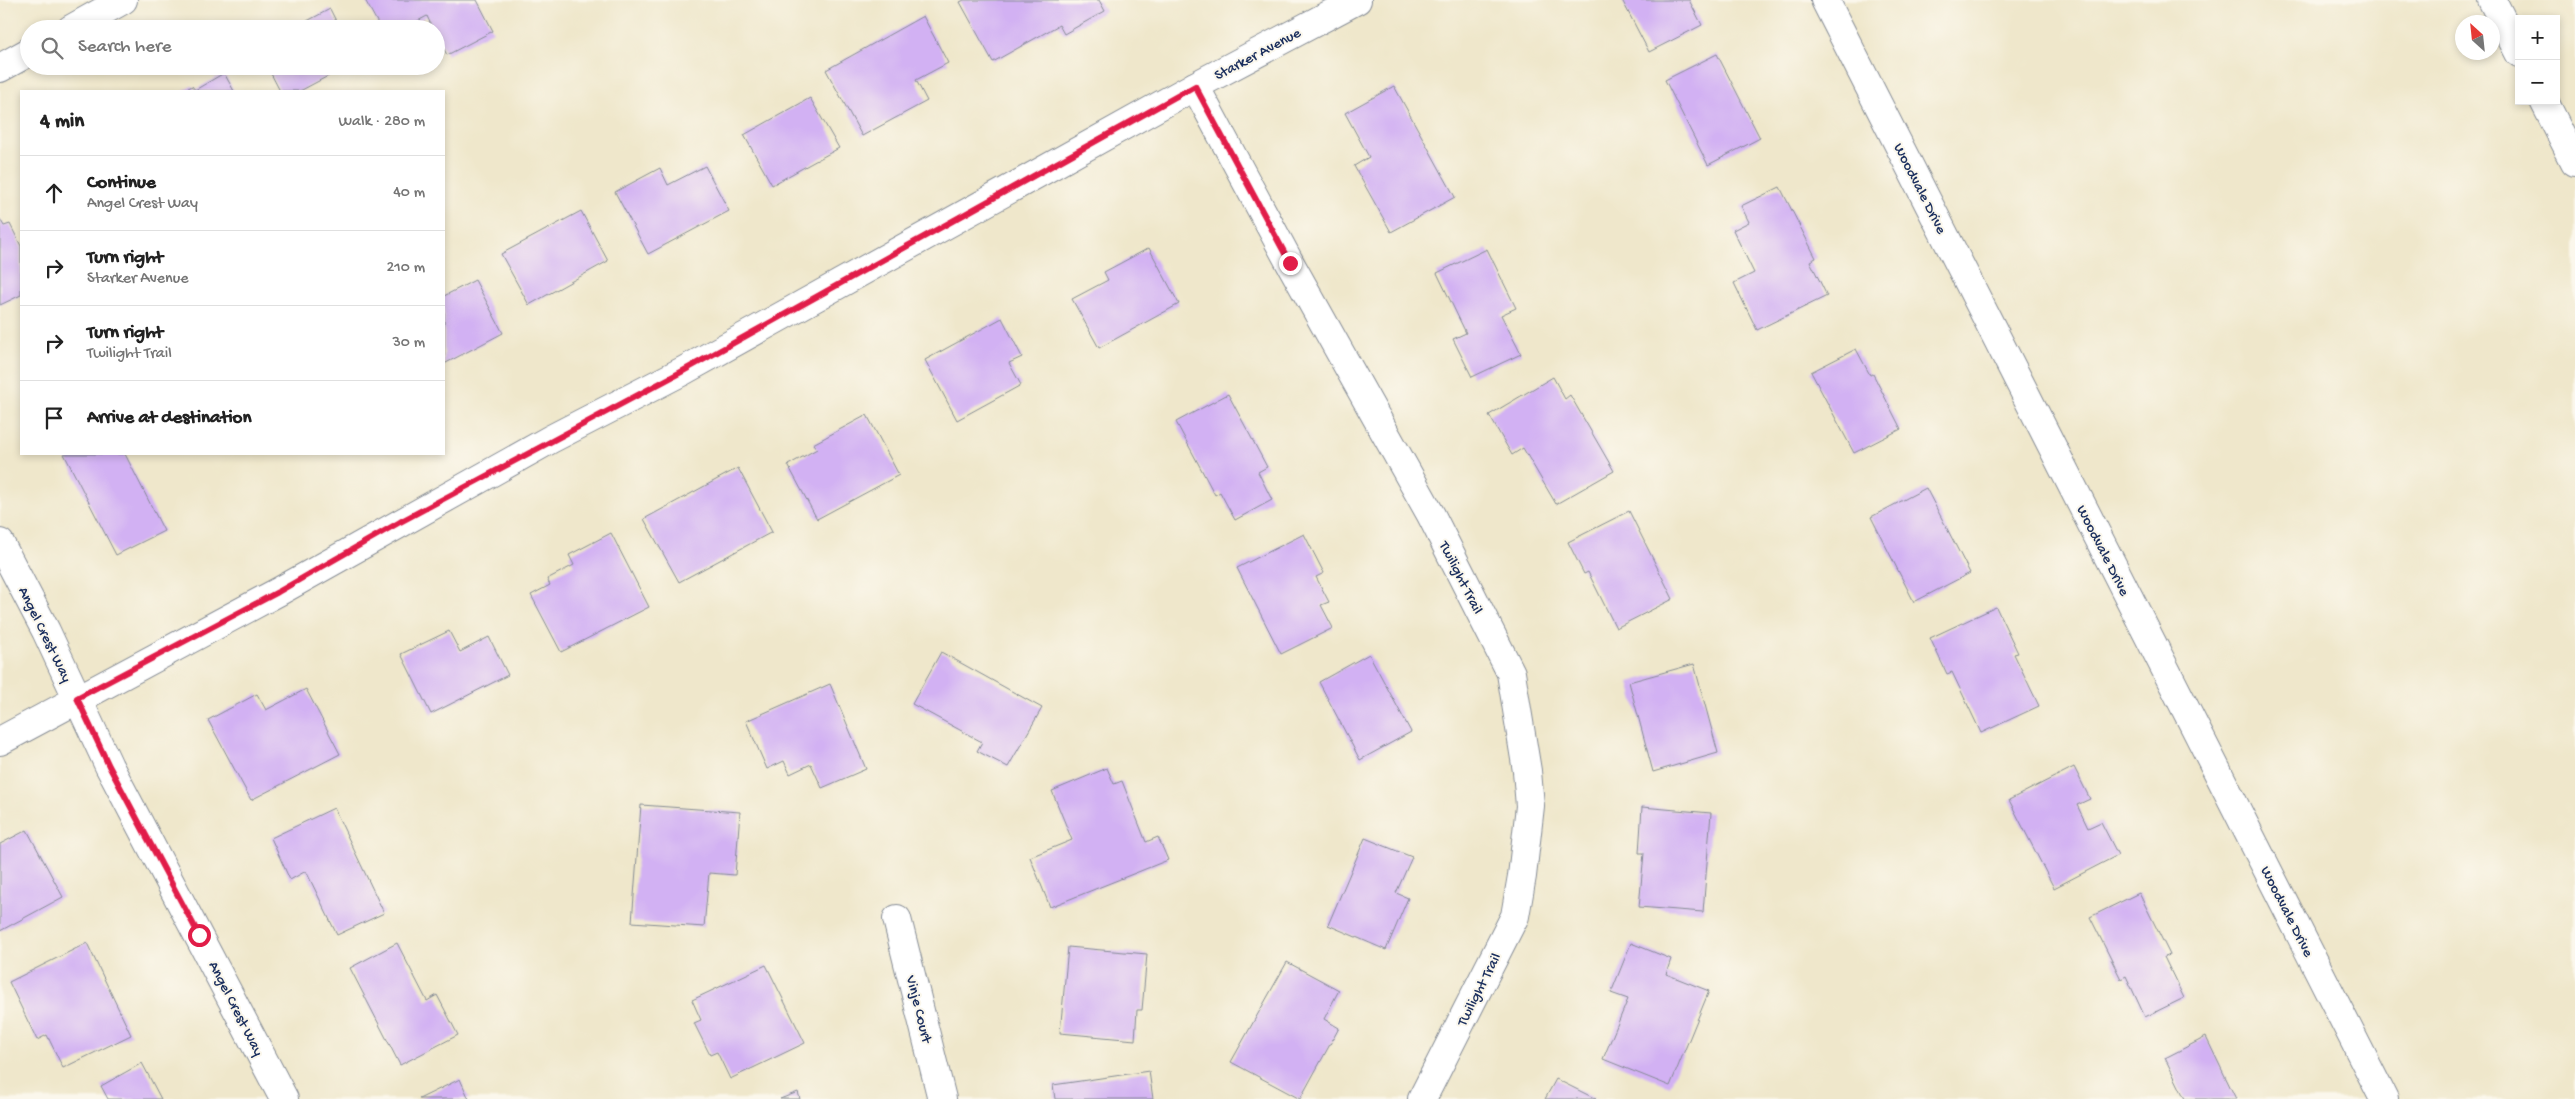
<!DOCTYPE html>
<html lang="en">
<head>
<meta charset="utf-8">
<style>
	body { margin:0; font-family:"Gochi Hand",sans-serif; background:#f6f6f6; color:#222 }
	.controls { position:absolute; right:15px; top:15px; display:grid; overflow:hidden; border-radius:0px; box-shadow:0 2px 8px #0003 }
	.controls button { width:45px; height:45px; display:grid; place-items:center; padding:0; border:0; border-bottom:1px solid #e0e0e0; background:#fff; color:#222; font:25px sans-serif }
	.compass { position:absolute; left:2455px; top:15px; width:45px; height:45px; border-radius:50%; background:#fff; box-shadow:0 2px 8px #0003; rotate:333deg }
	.stop { position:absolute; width:15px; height:15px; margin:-11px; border:4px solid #e11d48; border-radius:50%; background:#fff }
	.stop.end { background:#e11d48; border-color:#fff; box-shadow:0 1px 5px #0008 }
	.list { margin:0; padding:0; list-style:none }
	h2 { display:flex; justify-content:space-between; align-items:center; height:65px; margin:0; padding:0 20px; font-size:21px }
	h2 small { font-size:16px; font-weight:400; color:#767676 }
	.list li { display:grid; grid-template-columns:32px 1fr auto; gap:15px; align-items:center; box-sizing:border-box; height:75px; padding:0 20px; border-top:1px solid #e0e0e0 }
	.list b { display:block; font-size:19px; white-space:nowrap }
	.list p { margin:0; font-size:16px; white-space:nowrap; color:#767676 }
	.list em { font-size:16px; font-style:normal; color:#767676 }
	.icon { flex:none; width:28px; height:28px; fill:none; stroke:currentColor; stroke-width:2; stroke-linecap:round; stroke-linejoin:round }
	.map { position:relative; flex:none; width:2575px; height:1099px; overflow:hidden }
	.search { position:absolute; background:#fff; box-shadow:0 2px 8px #0003; left:20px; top:20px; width:425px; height:55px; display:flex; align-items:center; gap:12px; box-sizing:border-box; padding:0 18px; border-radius:28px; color:#767676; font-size:19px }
	.panel { position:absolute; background:#fff; box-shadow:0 2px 8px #0003; left:20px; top:90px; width:425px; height:365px; border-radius:0px }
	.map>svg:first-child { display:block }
	.building { fill:#d2b1f3 }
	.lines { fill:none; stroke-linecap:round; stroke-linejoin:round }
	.street-casing { stroke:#858b94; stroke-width:30 }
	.street { stroke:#fff; stroke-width:28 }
	.route { stroke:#e11d48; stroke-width:6 }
	.labels { text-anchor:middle; stroke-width:4; stroke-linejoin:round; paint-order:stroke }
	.street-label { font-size:15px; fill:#1b2f5e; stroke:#fbf7ec }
</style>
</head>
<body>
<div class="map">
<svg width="2575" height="1099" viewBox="0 0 2575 1099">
	<rect width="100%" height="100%" fill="#fbf7ec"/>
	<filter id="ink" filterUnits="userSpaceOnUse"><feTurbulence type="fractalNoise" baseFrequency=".02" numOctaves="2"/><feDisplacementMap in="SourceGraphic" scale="10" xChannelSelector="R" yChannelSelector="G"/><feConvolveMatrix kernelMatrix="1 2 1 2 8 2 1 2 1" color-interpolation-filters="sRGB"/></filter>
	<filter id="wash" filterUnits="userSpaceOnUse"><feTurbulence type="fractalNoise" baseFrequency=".0096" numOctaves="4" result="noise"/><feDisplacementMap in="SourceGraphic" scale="20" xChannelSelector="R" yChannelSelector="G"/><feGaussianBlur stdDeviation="1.12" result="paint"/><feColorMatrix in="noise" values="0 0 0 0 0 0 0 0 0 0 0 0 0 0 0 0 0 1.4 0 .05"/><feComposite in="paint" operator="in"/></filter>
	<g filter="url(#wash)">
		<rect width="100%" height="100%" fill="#efe7cb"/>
		<g id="blocks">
			<g class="building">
				<polygon points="365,0 477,0 493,31 447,55 436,34 436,29 433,29 427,16 403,29 381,29"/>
				<polygon points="964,0 1099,0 1105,11 1064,34 1059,25 993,62 960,2"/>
				<polygon points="1622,0 1689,0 1702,25 1649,52"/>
				<polygon points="330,9 340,29 292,29"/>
				<polygon points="923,16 948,63 916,80 927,101 862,136 826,70"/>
				<polygon points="1717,54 1760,138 1708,165 1665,80"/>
				<polygon points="267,66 347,66 300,91 280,91"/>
				<polygon points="224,73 234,91 183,91 192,86 195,90"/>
				<polygon points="1394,86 1455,197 1391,232 1354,166 1369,157 1345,113"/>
				<polygon points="810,98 839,148 772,185 744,135"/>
				<polygon points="705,166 729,211 648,254 615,192 660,168 668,185"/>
				<polygon points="1780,187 1816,258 1810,261 1827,296 1757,330 1734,283 1754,273 1733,230 1749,222 1741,206"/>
				<polygon points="581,211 608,261 529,305 501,254"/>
				<polygon points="0,219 4,226 10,224 21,246 21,295 0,305"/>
				<polygon points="1149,248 1179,304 1099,348 1072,299 1108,280 1104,272"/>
				<polygon points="1487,249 1516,308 1501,315 1521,354 1472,377 1453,339 1466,333 1437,273"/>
				<polygon points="475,280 503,333 444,364 444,296"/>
				<polygon points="1002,318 1022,357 1009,363 1021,385 957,420 925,360"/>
				<polygon points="1856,349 1870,375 1873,374 1901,429 1854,453 1811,372"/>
				<polygon points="1553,377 1565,399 1570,395 1614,471 1556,504 1523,448 1512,455 1489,415"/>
				<polygon points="1228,394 1267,467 1258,472 1272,500 1235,520 1220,492 1215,495 1176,422"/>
				<polygon points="867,415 899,475 817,519 788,465 817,449 813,444"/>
				<polygon points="64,454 125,454 164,531 116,555"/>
				<polygon points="738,468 772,532 679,582 644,519"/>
				<polygon points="1926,488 1970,573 1914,602 1871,517"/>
				<polygon points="1629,511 1673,599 1616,628 1588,572 1584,574 1568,542"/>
				<polygon points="611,533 649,607 561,652 531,595 550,585 547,579 574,565 569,555"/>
				<polygon points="1304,534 1324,573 1316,577 1329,602 1321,605 1333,628 1281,654 1237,568"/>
				<polygon points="1996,607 2018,653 2014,654 2039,706 1981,733 1952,672 1947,674 1930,638"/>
				<polygon points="449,631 460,652 489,637 508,675 431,714 401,654"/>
				<polygon points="941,652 1042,708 1008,767 977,751 982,742 912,704"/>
				<polygon points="1369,654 1411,732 1360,760 1319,682"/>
				<polygon points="1694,664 1718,753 1653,772 1629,682"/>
				<polygon points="830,684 866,769 822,788 811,764 790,774 784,761 767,769 746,721"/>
				<polygon points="306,689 340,754 251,800 208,720 257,694 266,710"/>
				<polygon points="2074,767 2090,799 2077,805 2088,828 2101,822 2118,855 2054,888 2009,800"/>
				<polygon points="1107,768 1114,784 1122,781 1146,842 1158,837 1168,860 1050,907 1030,857 1072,840 1052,791"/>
				<polygon points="641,805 740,812 735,875 709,873 704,927 632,922"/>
				<polygon points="1642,807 1711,813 1703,912 1639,907 1644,853 1639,853"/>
				<polygon points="334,808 384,913 337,935 306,871 290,880 271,838"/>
				<polygon points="27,830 63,897 0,931 0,844"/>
				<polygon points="1365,838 1412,857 1396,893 1408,898 1386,950 1328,925"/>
				<polygon points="2139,893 2170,955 2164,957 2184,998 2145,1017 2126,976 2121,979 2090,917"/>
				<polygon points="87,943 131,1035 63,1068 47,1035 37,1040 9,982"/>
				<polygon points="397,943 427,1001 437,995 458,1035 400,1065 350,968"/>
				<polygon points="1631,943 1671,959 1666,974 1709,991 1670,1086 1603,1059 1628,999 1611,993"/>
				<polygon points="1068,947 1147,954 1142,1010 1137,1010 1135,1040 1060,1033"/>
				<polygon points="1287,962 1339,990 1324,1019 1339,1028 1300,1099 1231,1062"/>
				<polygon points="766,965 805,1043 730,1079 717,1052 710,1055 694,1023 701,1020 692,1000"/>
				<polygon points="2206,1037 2236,1099 2185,1099 2165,1058"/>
				<polygon points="142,1063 161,1099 108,1099 101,1086"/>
				<polygon points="1149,1071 1153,1099 1055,1099 1053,1085"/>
				<polygon points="460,1079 469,1099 419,1099"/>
				<polygon points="1556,1079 1596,1099 1545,1099"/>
				<polygon points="798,1092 800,1099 780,1099"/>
			</g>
		</g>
	</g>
	<g filter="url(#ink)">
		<use href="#blocks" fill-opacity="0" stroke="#858b94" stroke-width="1"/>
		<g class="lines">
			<defs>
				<g id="street">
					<polyline points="1825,0 2384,1099"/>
					<polyline points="2492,0 2519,53"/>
					<polyline points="71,29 123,0"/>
					<polyline points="0,68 29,52"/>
					<polyline points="1195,86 1290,263 1431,515 1511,673 1527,771 1530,806 1522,876 1515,916 1422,1099"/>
					<polyline points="2544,101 2575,162"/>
					<polyline points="0,543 46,631 109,766 284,1099"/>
					<polyline points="0,741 278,592 551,439 683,371 1195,86 1357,0"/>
					<polyline points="897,919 942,1099"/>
				</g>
			</defs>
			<use href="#street" class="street-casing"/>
			<use href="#street" class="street"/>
		</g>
	</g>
	<g class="lines" filter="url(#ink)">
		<polyline class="route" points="199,935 109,766 77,698 278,592 400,522 683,371 1195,86 1290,263"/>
	</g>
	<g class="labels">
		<g class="street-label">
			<text transform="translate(1257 53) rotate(-28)" y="5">Starker Avenue</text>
			<text transform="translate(1921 188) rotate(63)" y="5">Woodvale Drive</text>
			<text transform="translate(2104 550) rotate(63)" y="5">Woodvale Drive</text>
			<text transform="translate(1462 577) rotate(63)" y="5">Twilight Trail</text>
			<text transform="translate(46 634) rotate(64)" y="5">Angel Crest Way</text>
			<text transform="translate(2288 911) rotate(63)" y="5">Woodvale Drive</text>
			<text transform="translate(1478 989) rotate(-63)" y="5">Twilight Trail</text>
			<text transform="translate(237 1008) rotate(63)" y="5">Angel Crest Way</text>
			<text transform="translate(920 1009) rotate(76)" y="5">Vinje Court</text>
		</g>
	</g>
</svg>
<div class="controls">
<button>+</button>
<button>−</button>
</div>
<svg class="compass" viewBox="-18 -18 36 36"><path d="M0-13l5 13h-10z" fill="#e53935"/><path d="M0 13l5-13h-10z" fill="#767676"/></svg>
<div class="stop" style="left:199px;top:935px"></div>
<div class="stop end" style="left:1290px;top:263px"></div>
<div class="search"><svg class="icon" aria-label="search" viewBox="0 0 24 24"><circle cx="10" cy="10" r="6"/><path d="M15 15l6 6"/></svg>Search here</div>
<section class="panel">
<h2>4 min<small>Walk · 280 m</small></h2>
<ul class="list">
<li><svg class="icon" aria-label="ahead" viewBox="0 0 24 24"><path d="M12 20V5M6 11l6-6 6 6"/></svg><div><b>Continue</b><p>Angel Crest Way</p></div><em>40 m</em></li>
<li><svg class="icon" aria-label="right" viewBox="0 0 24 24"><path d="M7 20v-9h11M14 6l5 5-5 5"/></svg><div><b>Turn right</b><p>Starker Avenue</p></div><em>210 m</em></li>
<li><svg class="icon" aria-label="right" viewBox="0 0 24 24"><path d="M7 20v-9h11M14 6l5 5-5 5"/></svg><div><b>Turn right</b><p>Twilight Trail</p></div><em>30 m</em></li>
<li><svg class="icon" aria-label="arrive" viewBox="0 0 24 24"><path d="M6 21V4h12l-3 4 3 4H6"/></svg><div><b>Arrive at destination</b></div></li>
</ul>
</section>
</div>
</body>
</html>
